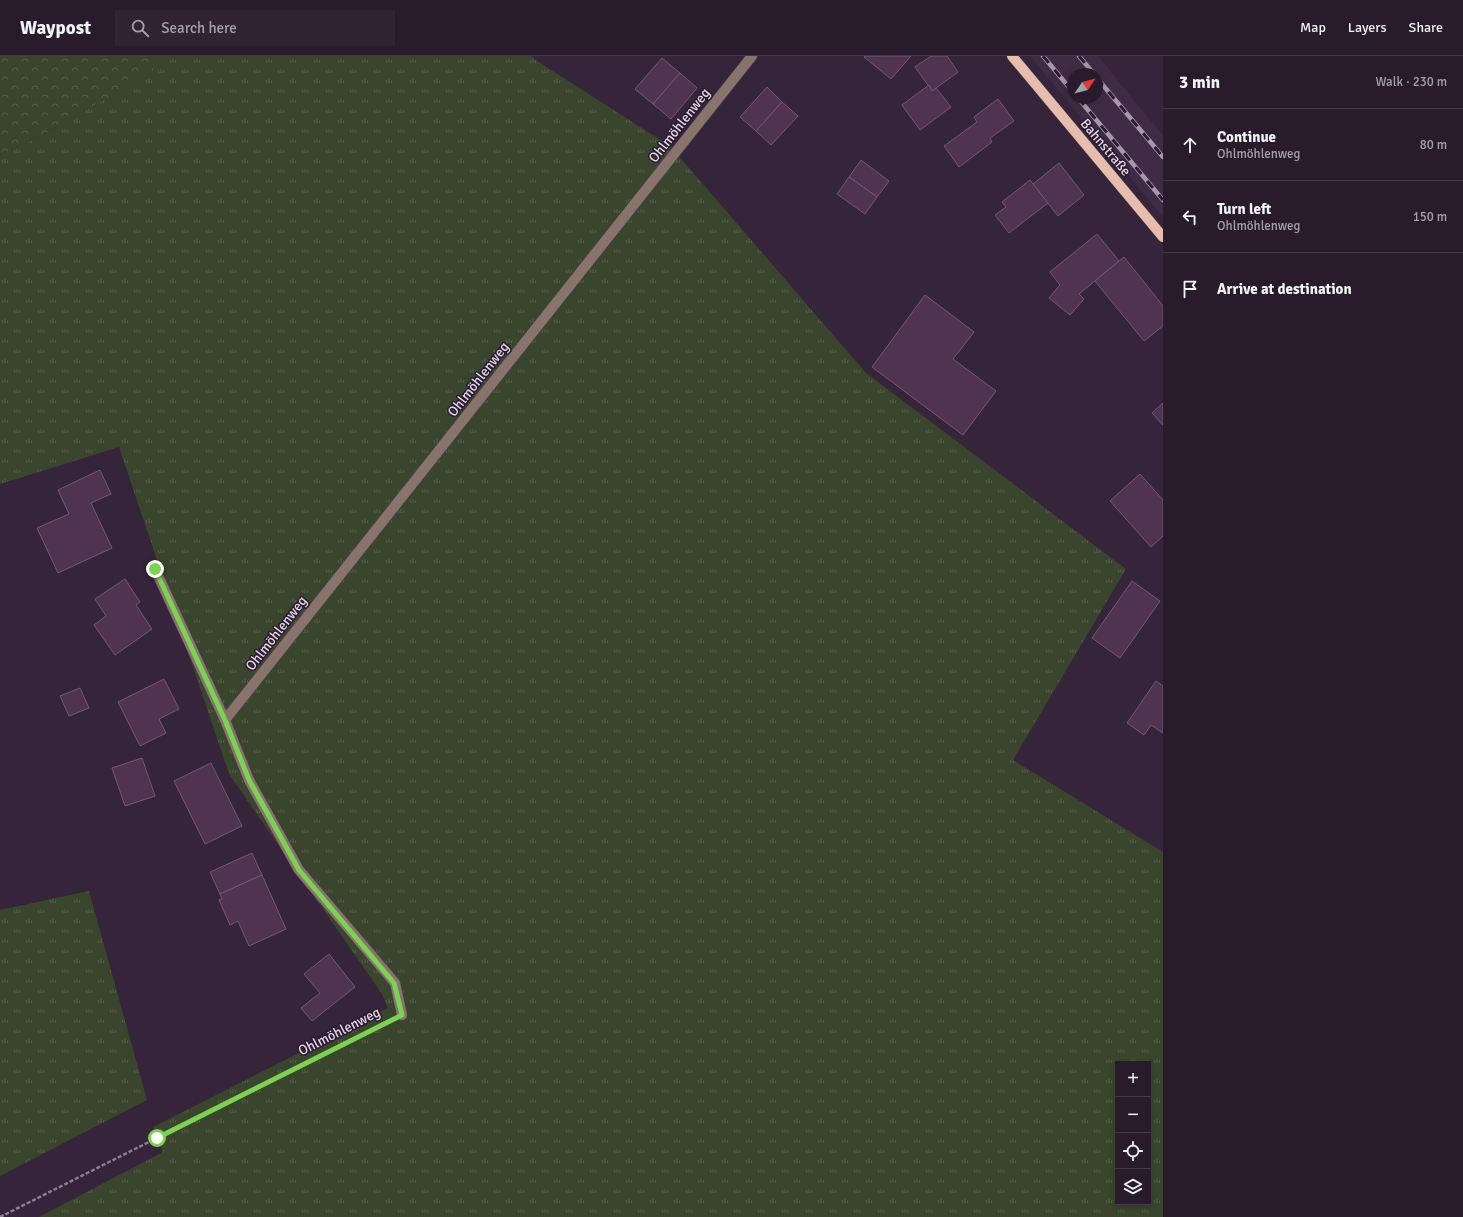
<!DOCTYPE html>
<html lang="en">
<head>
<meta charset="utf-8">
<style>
	body { margin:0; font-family:Signika,sans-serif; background:#302434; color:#f1f3f6 }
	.controls { position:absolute; right:12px; bottom:12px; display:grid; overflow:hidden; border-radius:0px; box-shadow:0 2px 6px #0003 }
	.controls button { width:36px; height:36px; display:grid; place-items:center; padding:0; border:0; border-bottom:1px solid #443948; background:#281b2c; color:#f1f3f6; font:20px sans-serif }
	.compass { position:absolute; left:1067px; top:12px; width:36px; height:36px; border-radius:50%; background:#281b2c; box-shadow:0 2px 6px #0003; rotate:55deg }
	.stop { position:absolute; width:12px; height:12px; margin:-9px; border:3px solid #7dd154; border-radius:50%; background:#fff }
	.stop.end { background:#7dd154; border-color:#fff; box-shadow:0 1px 4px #0008 }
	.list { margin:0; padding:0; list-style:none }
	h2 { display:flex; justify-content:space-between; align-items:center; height:52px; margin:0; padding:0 16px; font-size:17px }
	h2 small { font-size:13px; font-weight:400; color:#a5a1a9 }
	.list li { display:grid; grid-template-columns:26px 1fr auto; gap:12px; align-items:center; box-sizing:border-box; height:72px; padding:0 16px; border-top:1px solid #443948 }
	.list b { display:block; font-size:15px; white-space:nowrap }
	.list p { margin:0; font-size:13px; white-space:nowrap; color:#a5a1a9 }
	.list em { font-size:13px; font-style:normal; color:#a5a1a9 }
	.icon { flex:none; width:22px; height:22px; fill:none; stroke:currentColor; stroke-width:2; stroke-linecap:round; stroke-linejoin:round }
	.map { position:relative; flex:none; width:1163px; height:1161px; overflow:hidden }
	header { display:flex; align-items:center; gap:24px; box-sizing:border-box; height:56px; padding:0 20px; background:#281b2c; border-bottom:1px solid #443948 }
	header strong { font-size:19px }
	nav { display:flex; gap:22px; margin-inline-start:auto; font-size:14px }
	.search { width:280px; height:36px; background:#302434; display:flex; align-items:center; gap:10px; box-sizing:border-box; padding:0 14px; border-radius:0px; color:#a5a1a9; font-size:15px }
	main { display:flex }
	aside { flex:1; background:#281b2c }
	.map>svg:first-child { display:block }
	.built { fill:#402b47; fill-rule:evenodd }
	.grass { fill:url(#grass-tufts); fill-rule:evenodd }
	.forest { fill:url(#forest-crowns) }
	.building { fill:#503350; stroke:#725a71 }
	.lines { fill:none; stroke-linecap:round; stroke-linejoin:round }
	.minor-casing { stroke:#514055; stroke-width:11 }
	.major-casing { stroke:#514055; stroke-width:11 }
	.path { stroke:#8c7e91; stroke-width:2.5; stroke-dasharray:4 2; stroke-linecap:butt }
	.minor { stroke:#89746d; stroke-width:10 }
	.major { stroke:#e7bdaf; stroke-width:10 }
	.rail-casing { stroke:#a699aa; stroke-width:4.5 }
	.rail { stroke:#2b1a30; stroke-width:3; stroke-dasharray:9; stroke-linecap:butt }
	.route { stroke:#7dd154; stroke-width:5 }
	.labels { text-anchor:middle; stroke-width:3; stroke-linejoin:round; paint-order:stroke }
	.street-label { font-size:14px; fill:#e1d6e5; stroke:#2b1a30 }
</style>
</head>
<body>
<header>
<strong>Waypost</strong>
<div class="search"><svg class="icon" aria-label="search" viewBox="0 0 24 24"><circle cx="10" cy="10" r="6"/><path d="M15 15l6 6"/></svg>Search here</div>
<nav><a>Map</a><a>Layers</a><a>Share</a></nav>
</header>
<main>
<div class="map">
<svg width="1163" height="1161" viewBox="0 0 1163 1161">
	<defs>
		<pattern id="grass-tufts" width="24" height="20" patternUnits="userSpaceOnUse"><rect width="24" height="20" fill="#3a452d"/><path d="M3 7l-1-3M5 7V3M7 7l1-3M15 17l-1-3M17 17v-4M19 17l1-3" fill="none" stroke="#565f4b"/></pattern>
		<pattern id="forest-crowns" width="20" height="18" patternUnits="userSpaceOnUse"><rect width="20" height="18" fill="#3a452d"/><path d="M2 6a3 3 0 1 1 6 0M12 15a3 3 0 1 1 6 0" fill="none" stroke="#565f4b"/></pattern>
	</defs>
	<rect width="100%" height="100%" fill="#35243a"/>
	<path class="built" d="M1030 0H1098L1163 80V161ZM1073 18H1097V42H1073Z"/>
	<g class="grass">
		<path d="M161 0H532L537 5 670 90 866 317 1126 513 1013 704 1163 796V1161H39L163 1096 153 1071 388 952 382 938 229 718 119 391 0 428V99L39 81 151 16ZM1118 1008H1148V1146H1118Z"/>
		<polygon points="89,835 147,1044 0,1120 0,854"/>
	</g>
	<polygon class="forest" points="0,0 161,0 152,16 39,81 0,99"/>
	<g class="building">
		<polygon points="865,0 911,0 891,23 864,1"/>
		<polygon points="931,0 947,0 958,16 932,35 915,11"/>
		<polygon points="662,2 680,17 653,48 635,33"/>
		<polygon points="680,17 697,32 671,63 653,48"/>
		<polygon points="929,29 932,35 936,32 951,51 920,74 902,49"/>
		<polygon points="767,31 782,46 756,75 740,61"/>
		<polygon points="998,43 1014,65 990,82 992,86 959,111 944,90 977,66 974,61"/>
		<polygon points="782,46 798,60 771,89 756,75"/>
		<polygon points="861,104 889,125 877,141 849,121"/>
		<polygon points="1059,107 1084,139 1058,160 1033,128"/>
		<polygon points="849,121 877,141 865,158 837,138"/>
		<polygon points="1030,124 1048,147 1009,177 995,159 1006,151 1002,146"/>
		<polygon points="1097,178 1119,205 1079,238 1084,243 1070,259 1049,242 1060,229 1050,216"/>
		<polygon points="1124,201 1163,250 1163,270 1144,285 1095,225"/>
		<polygon points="925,239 974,276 953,303 996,335 963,379 872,311"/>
		<polygon points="1163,347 1163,369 1152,357"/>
		<polygon points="100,414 111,438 91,447 112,492 58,517 37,472 69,458 58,434"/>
		<polygon points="1140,418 1163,444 1163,480 1151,491 1110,445"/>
		<polygon points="125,523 140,546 136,549 152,573 115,599 94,569 106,560 95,543"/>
		<polygon points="1132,525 1160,545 1120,602 1092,582"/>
		<polygon points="164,623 179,653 159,663 166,677 140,690 118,646"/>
		<polygon points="1156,625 1163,630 1163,677 1151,669 1144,679 1127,667"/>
		<polygon points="80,632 89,652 69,660 60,640"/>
		<polygon points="142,702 155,740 125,750 112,712"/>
		<polygon points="211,707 242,770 205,788 174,725"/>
		<polygon points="252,797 262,819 220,838 210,816"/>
		<polygon points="262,819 286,873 249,890 238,865 230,869 219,844 222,843 220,838"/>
		<polygon points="329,898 355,931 312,965 301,952 320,937 304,918"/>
	</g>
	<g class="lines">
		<defs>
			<g id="minor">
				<polyline points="155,513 225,664"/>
				<polyline points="402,959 395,927 299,814 249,724 225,664 752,0"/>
			</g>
			<polyline id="major" points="1012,0 1163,181"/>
		</defs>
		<use href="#minor" class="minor-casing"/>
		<use href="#major" class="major-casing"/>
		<polyline class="path" points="0,1161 387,966"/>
		<use href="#minor" class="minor"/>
		<use href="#major" class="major"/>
		<defs>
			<g id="rail">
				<polyline points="1043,0 1073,36"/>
				<polyline points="1079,0 1094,18"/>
				<polyline points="1097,22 1163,101"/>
				<polyline points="1078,42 1163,144"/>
			</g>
		</defs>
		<use href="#rail" class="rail-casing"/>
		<use href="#rail" class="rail"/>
	</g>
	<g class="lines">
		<polyline class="route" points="155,513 225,664 249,724 299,814 394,927 402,959 157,1082"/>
	</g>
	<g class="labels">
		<g class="street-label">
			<text transform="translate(679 69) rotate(-52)" y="5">Ohlmöhlenweg</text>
			<text transform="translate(1106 91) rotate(50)" y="5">Bahnstraße</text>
			<text transform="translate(478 323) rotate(-52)" y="5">Ohlmöhlenweg</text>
			<text transform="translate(276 577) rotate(-52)" y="5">Ohlmöhlenweg</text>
			<text transform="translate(339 975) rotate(-27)" y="5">Ohlmöhlenweg</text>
		</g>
	</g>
</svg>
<div class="controls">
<button>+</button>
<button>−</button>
<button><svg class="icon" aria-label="locate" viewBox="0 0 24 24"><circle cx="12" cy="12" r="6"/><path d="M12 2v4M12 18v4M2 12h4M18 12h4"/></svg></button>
<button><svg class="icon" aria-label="layers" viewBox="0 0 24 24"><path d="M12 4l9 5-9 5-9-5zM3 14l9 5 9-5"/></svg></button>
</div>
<svg class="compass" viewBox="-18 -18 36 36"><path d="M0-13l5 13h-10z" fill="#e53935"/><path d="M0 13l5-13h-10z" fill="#a5a1a9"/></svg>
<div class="stop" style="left:157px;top:1082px"></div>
<div class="stop end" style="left:155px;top:513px"></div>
</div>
<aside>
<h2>3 min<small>Walk · 230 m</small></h2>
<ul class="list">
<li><svg class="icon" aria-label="ahead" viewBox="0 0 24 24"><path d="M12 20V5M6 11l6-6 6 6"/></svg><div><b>Continue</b><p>Ohlmöhlenweg</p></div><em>80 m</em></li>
<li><svg class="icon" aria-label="left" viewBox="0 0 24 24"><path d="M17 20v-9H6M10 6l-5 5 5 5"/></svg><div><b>Turn left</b><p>Ohlmöhlenweg</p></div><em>150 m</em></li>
<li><svg class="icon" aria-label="arrive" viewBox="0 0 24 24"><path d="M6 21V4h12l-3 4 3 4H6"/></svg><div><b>Arrive at destination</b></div></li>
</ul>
</aside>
</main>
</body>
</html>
